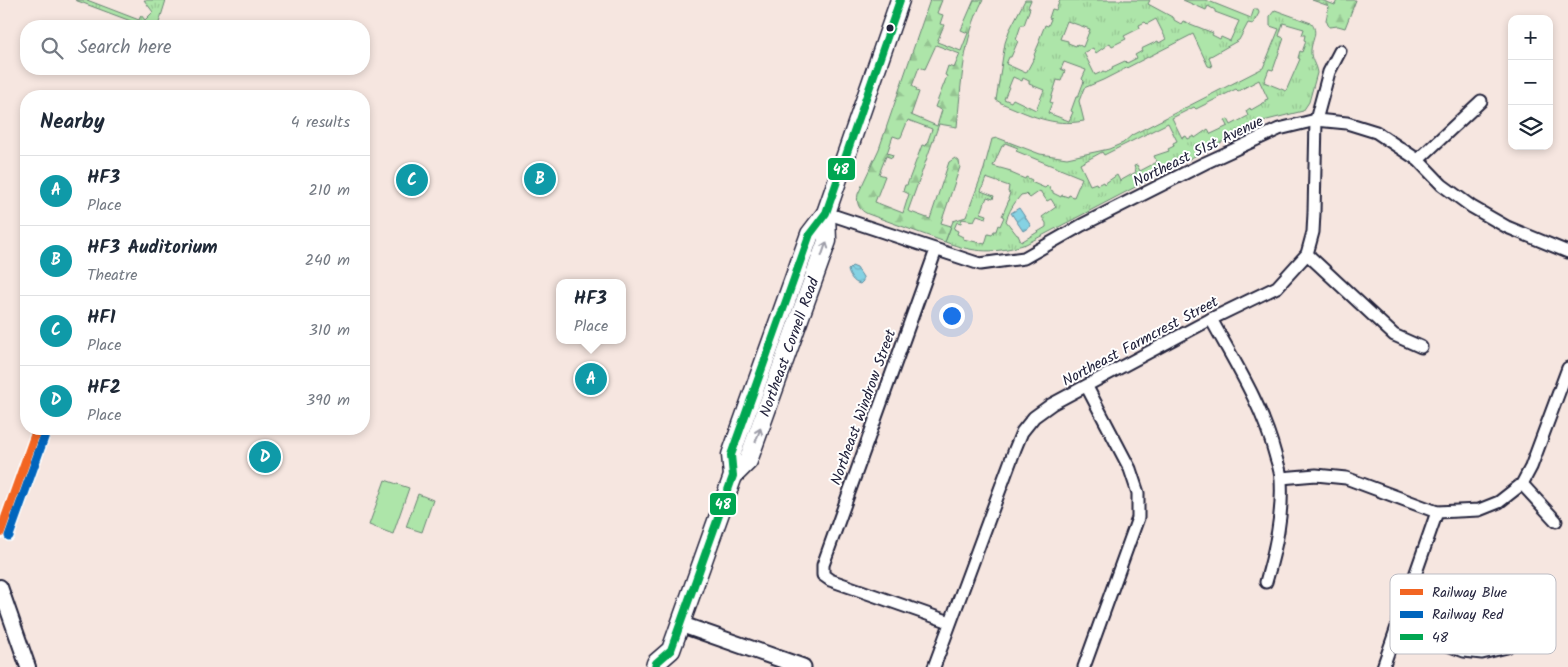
<!DOCTYPE html>
<html lang="en">
<head>
<meta charset="utf-8">
<style>
	body { margin:0; font-family:Kalam,sans-serif; background:#f2f2f3; color:#1f2937 }
	.controls { position:absolute; right:15px; top:15px; display:grid; overflow:hidden; border-radius:10px; box-shadow:0 2px 8px #0003 }
	.controls button { width:45px; height:45px; display:grid; place-items:center; padding:0; border:0; border-bottom:1px solid #e0e1e3; background:#fff; color:#1f2937; font:25px sans-serif }
	.you { position:absolute; left:951px; top:315px; width:18px; height:18px; margin:-12px; border:4px solid #fff; border-radius:50%; background:#1a73e8; box-shadow:0 0 0 8px #1a73e833 }
	.badge { display:grid; place-items:center; width:32px; height:32px; border-radius:50%; background:#111827; color:#fff; font-size:16px; font-weight:700 }
	.pin { position:absolute; translate:-50% -50%; border:2px solid #fff; box-shadow:0 1px 5px #0006 }
	.popup { position:absolute; left:556px; top:279px; width:70px; height:65px; box-sizing:border-box; display:grid; place-content:center; border-radius:10px; background:#fff; filter:drop-shadow(0 1px 4px #0005); font-size:16px; white-space:nowrap; color:#747a83 }
	.popup b { font-size:19px; color:#1f2937 }
	.popup::after { content:''; position:absolute; left:50%; top:100%; margin-left:-10px; border:10px solid transparent; border-top-color:#fff }
	.list { margin:0; padding:0; list-style:none }
	h2 { display:flex; justify-content:space-between; align-items:center; height:65px; margin:0; padding:0 20px; font-size:21px }
	h2 small { font-size:16px; font-weight:400; color:#747a83 }
	.list li { display:grid; grid-template-columns:32px 1fr auto; gap:15px; align-items:center; box-sizing:border-box; height:70px; padding:0 20px; border-top:1px solid #e0e1e3 }
	.list b { display:block; font-size:19px; white-space:nowrap }
	.list p { margin:0; font-size:16px; white-space:nowrap; color:#747a83 }
	.list em { font-size:16px; font-style:normal; color:#747a83 }
	.icon { flex:none; width:28px; height:28px; fill:none; stroke:currentColor; stroke-width:2; stroke-linecap:round; stroke-linejoin:round }
	.map { position:relative; flex:none; width:1568px; height:667px; overflow:hidden }
	.search { position:absolute; background:#fff; box-shadow:0 2px 8px #0003; left:20px; top:20px; width:350px; height:55px; display:flex; align-items:center; gap:12px; box-sizing:border-box; padding:0 18px; border-radius:20px; color:#747a83; font-size:19px }
	.panel { position:absolute; background:#fff; box-shadow:0 2px 8px #0003; left:20px; top:90px; width:350px; height:345px; border-radius:20px }
	.map>svg:first-child { display:block }
	.grass { fill:url(#grass-tufts); stroke:#688472; fill-rule:evenodd }
	.forest { fill:url(#forest-firs); stroke:#688472; fill-rule:evenodd }
	.park { fill:#ade5a9; stroke:#688472 }
	.water { fill:url(#water-waves); stroke:#5d8ca0 }
	.lines { fill:none; stroke-linecap:round; stroke-linejoin:round }
	.minor-casing { stroke:#22223b; stroke-width:15 }
	.tertiary-casing { stroke:#22223b; stroke-width:18 }
	.secondary-casing { stroke:#22223b; stroke-width:19 }
	.trunk-casing { stroke:#22223b; stroke-width:21 }
	.minor { stroke:#fff; stroke-width:11 }
	.tertiary { stroke:#fff; stroke-width:14 }
	.secondary { stroke:#fff; stroke-width:15 }
	.trunk { stroke:#fff; stroke-width:18 }
	.bus-1-casing { stroke:#fff; stroke-width:11 }
	.bus-1 { stroke:#00a651; stroke-width:8 }
	.rail-1-casing { stroke:#fff; stroke-width:12 }
	.rail-2-casing { stroke:#fff; stroke-width:12 }
	.rail-1 { stroke:#f26522; stroke-width:9 }
	.rail-2 { stroke:#0065bd; stroke-width:9 }
	.oneway { stroke:#9c9ca7 }
	.bus-dot { fill:#22223b; stroke:#fff; stroke-width:2 }
	.labels { text-anchor:middle; stroke-width:4; stroke-linejoin:round; paint-order:stroke }
	.street-label { font-size:15px; fill:#22223b; stroke:#fff }
	.key { fill:#fff; stroke:#bdbdc4; stroke-width:1 }
	.key-label { font-size:14px; fill:#22223b }
	.line-badge { stroke:#fff; stroke-width:2 }
	.badge-label { font-size:14px; text-anchor:middle; font-weight:bold; fill:#fff }
</style>
</head>
<body>
<div class="map">
<svg width="1568" height="667" viewBox="0 0 1568 667">
	<defs>
		<pattern id="grass-tufts" width="24" height="20" patternUnits="userSpaceOnUse" patternTransform="scale(1.25)"><rect width="24" height="20" fill="#ade5a9"/><path d="M3 7l-1-3M5 7V3M7 7l1-3M15 17l-1-3M17 17v-4M19 17l1-3" fill="none" stroke="#95c492"/></pattern>
		<pattern id="forest-firs" width="22" height="20" patternUnits="userSpaceOnUse" patternTransform="scale(1.25)"><rect width="22" height="20" fill="#ade5a9"/><path d="M5 1l3.5 6h-7zM16 11l3.5 6h-7z" fill="#95c492"/></pattern>
		<pattern id="water-waves" width="16" height="10" patternUnits="userSpaceOnUse" patternTransform="scale(1.25)"><rect width="16" height="10" fill="#85d2e3"/><path d="M0 5q4-4 8 0t8 0" fill="none" stroke="#73b4c4"/></pattern>
	</defs>
	<rect width="100%" height="100%" fill="#f6e6e0"/>
	<filter id="ink" filterUnits="userSpaceOnUse"><feTurbulence type="fractalNoise" baseFrequency=".02" numOctaves="2"/><feDisplacementMap in="SourceGraphic" scale="10" xChannelSelector="R" yChannelSelector="G"/><feConvolveMatrix kernelMatrix="1 2 1 2 8 2 1 2 1" color-interpolation-filters="sRGB"/></filter>
	<g filter="url(#ink)">
		<g class="grass">
			<polygon points="75,0 87,0 139,20 141,15 145,20 153,12 144,0 166,0 158,26 144,26"/>
			<path d="M1025 0H1031L1028 7 1030 8 1024 25H1021L1016 40 1018 41 1011 57H1009L1006 64 1026 73 1035 56 1034 55 1040 41 1039 40 1045 25 1048 26 1051 19 1049 18 1052 9 1056 10 1060 0H1150L1148 4 1174 18V20L1181 24 1183 21 1213 33 1212 35 1220 39 1221 37 1230 41 1239 21 1215 12V10L1208 6 1206 10 1183 0H1206L1251 18 1254 9H1258L1259 13 1253 24 1248 23 1239 40 1209 57 1212 67 1208 66 1193 34 1103 80 1084 88 1079 101 1084 121C1051 127 1031 115 1001 103L996 100 1005 43 1009 31ZM1156 19 1166 39 1159 43 1158 41 1141 49 1142 51 1135 55 1137 58 1127 63 1125 61 1112 67 1113 69 1105 73 1104 71 1095 75 1084 53 1093 48 1096 53 1110 43 1112 46 1126 39 1124 36 1140 28 1139 25 1145 22 1147 24ZM1067 21 1090 29 1083 47 1077 44 1076 46 1068 43V41L1060 39ZM1064 62 1086 70 1082 79 1084 81 1078 97H1076L1071 111 1073 112 1069 121 1048 113 1052 103 1050 102 1057 80 1061 81 1065 71 1061 69ZM1013 77 1022 81 1023 78 1029 81V84L1044 90 1036 110 1013 99 1011 102 1004 99Z"/>
			<path d="M1275 10 1311 23C1319 32 1312 39 1311 50 1310 59 1316 64 1317 73L1309 102 1303 111 1263 121 1241 132 1026 244C996 254 975 253 945 242L953 221 966 217 984 169 992 139 998 138 1040 154 1067 158 1109 149 1123 143 1132 135 1263 68 1279 29 1270 26V16ZM1283 23 1304 29 1302 35H1305L1304 40 1306 41 1302 52 1300 51 1298 58 1300 59 1286 91 1264 82 1269 69 1273 70 1284 38 1279 36ZM1259 80 1268 99 1265 100V102L1251 110 1250 108 1246 111 1248 116 1231 125 1228 119 1225 120 1228 126 1211 134 1208 129 1195 138 1194 136 1188 139 1186 136 1182 138 1172 118 1194 107 1196 109 1236 89 1238 91ZM1168 123 1177 141 1173 143 1174 146 1168 149 1169 151 1154 156 1157 162 1140 171 1137 165 1134 166 1136 172 1120 181 1117 175 1104 184 1103 182 1097 185 1096 183 1090 185 1080 164 1102 152 1104 155ZM1005 143 1018 148 1016 151 1082 178 1074 197 1069 195 1068 197 1062 195 1061 197 1053 193V191L1049 189 1050 187 1047 186 1045 188 1031 182 1032 180 1026 177 1025 179 1011 173V171L993 166 1002 146H1003ZM986 178 1009 186 1008 192 1010 193 1008 199 1009 200 1002 216 1004 217 1000 226 998 225 996 231H994L992 235 988 234 985 244 963 239V237L957 234 958 231 954 229 957 222 961 223 962 219 974 221 977 215 986 218 987 215 981 213 987 197 993 199 994 196 981 191ZM1040 191 1047 201 1051 199 1056 207 1042 217 1046 223V227L1021 242 1018 235H1017L1006 221C1009 211 1014 203 1021 195L1026 194 1030 198Z"/>
		</g>
		<g class="forest">
			<path d="M930 0H942L937 13 943 15 940 24 944 25 937 42 961 51 968 33 961 30 974 0H983C963 38 961 86 957 127L939 124 908 211 930 219 949 162 955 158 959 161 960 167 941 223 951 226 945 242 868 214C859 210 856 204 858 194L879 149ZM936 45 960 54 954 68 948 66 945 75 947 76 935 107 942 110 937 126 911 115 919 92 916 91 917 89 912 86 919 67 925 69ZM908 120 932 129 926 146 922 145 907 185H905L903 191 909 194 903 213 875 202 885 176 879 174 886 156 892 158 893 155 887 153 893 136 899 138 901 137Z"/>
			<polygon points="1312,0 1321,0 1335,5 1337,0 1356,0 1345,28 1338,26 1329,27 1326,20 1329,6"/>
		</g>
		<g class="park">
			<polygon points="385,480 409,488 393,534 369,525"/>
			<polygon points="418,494 433,500 422,532 406,527"/>
		</g>
		<g class="water">
			<polygon points="1019,208 1031,226 1023,231 1011,213"/>
			<path d="M852 266 857 268 863 277V281L860 284C854 283 849 276 848 270Z"/>
		</g>
		<g class="lines">
			<defs>
				<g id="minor">
					<polyline points="1418,160 1481,101"/>
					<polyline points="826,213 980,264 1024,258 1082,225 1205,163 1279,129 1316,120 1347,123 1376,132 1418,160 1442,185 1472,207 1507,227 1568,252"/>
					<polyline points="936,250 823,565 823,575 830,580 950,622"/>
					<polyline points="1307,254 1394,335 1421,347"/>
					<path d="M1211 319C1235 363 1262 405 1275 454 1277 462 1281 471 1281 480 1283 515 1276 548 1266 582"/>
					<polyline points="1281,478 1316,475 1346,478 1437,512 1479,510 1499,502 1522,484 1531,467 1568,368"/>
					<polyline points="1522,484 1556,521"/>
					<polyline points="1398,627 1464,651 1482,653 1507,647"/>
					<polyline points="934,667 1015,449 1022,432 1034,417 1052,404 1211,319 1277,287 1307,254 1313,232 1314,213 1316,120 1329,72 1340,51"/>
					<polyline points="1084,667 1138,518 1138,493 1130,469 1087,387"/>
					<polyline points="1383,667 1437,512"/>
				</g>
				<polyline id="tertiary" points="0,587 28,667"/>
				<polyline id="secondary" points="680,624 803,667"/>
				<g id="trunk">
					<polyline points="733,476 748,461 827,241 826,213"/>
					<polyline points="655,667 656,663 671,650 733,476 731,455 810,234 826,213 900,0"/>
				</g>
			</defs>
			<use href="#minor" class="minor-casing"/>
			<use href="#tertiary" class="tertiary-casing"/>
			<use href="#secondary" class="secondary-casing"/>
			<use href="#trunk" class="trunk-casing"/>
			<use href="#minor" class="minor"/>
			<use href="#tertiary" class="tertiary"/>
			<use href="#secondary" class="secondary"/>
			<use href="#trunk" class="trunk"/>
			<defs>
				<polyline id="bus-1" points="655,667 656,663 671,650 733,476 731,455 810,234 826,213 900,0"/>
			</defs>
			<use href="#bus-1" class="bus-1-casing"/>
			<use href="#bus-1" class="bus-1"/>
			<defs>
				<polyline id="rail-1" points="0,533 37,429"/>
				<polyline id="rail-2" points="9,536 46,432"/>
			</defs>
			<use href="#rail-1" class="rail-1-casing"/>
			<use href="#rail-2" class="rail-2-casing"/>
			<use href="#rail-1" class="rail-1"/>
			<use href="#rail-2" class="rail-2"/>
		</g>
		<defs><path id="oneway-shaft" d="M-6 0H5M1.5-3L5.5 0L1.5 3" fill="none" stroke-width="1.6" stroke-linecap="round" stroke-linejoin="round" transform="scale(1.25)"/></defs>
		<g class="oneway">
			<use href="#oneway-shaft" transform="translate(824 249) rotate(-71)"/>
			<use href="#oneway-shaft" transform="translate(758 435) rotate(-70)"/>
		</g>
	</g>
	<circle class="bus-dot" cx="890" cy="28" r="4.5"/>
	<g class="labels">
		<g class="street-label">
			<text transform="translate(1198 151) rotate(-26)" y="5">Northeast 51st Avenue</text>
			<text transform="translate(1140 341) rotate(-28)" y="5">Northeast Farmcrest Street</text>
			<text transform="translate(789 347) rotate(-70)" y="5">Northeast Cornell Road</text>
			<text transform="translate(863 407) rotate(-70)" y="5">Northeast Windrow Street</text>
		</g>
	</g>
	<rect x="1390" y="574" width="166" height="80" rx="8" class="key"/>
	<rect x="1400" y="589" width="23" height="6" fill="#f26522"/>
	<rect x="1400" y="611" width="23" height="7" fill="#0065bd"/>
	<rect x="1400" y="634" width="23" height="6" fill="#00a651"/>
	<g class="key-label">
		<text x="1432" y="597">Railway Blue</text>
		<text x="1432" y="619">Railway Red</text>
		<text x="1432" y="642">48</text>
	</g>
	<g class="line-badge">
		<rect x="827" y="157" width="29" height="24" rx="5" fill="#00a651"/>
		<rect x="709" y="492" width="28" height="24" rx="5" fill="#00a651"/>
	</g>
	<g class="badge-label">
		<text x="841" y="174">48</text>
		<text x="723" y="509">48</text>
	</g>
</svg>
<div class="controls">
<button>+</button>
<button>−</button>
<button><svg class="icon" aria-label="layers" viewBox="0 0 24 24"><path d="M12 4l9 5-9 5-9-5zM3 14l9 5 9-5"/></svg></button>
</div>
<div class="you"></div>
<div class="pin badge" style="left:591px;top:379px;background:#0f9aa8">A</div>
<div class="popup"><b>HF3</b>Place</div>
<div class="pin badge" style="left:540px;top:179px;background:#0f9aa8">B</div>
<div class="pin badge" style="left:412px;top:180px;background:#0f9aa8">C</div>
<div class="pin badge" style="left:265px;top:457px;background:#0f9aa8">D</div>
<div class="search"><svg class="icon" aria-label="search" viewBox="0 0 24 24"><circle cx="10" cy="10" r="6"/><path d="M15 15l6 6"/></svg>Search here</div>
<section class="panel">
<h2>Nearby<small>4 results</small></h2>
<ul class="list">
<li><span class="badge" style="background:#0f9aa8">A</span><div><b>HF3</b><p>Place</p></div><em>210 m</em></li>
<li><span class="badge" style="background:#0f9aa8">B</span><div><b>HF3 Auditorium</b><p>Theatre</p></div><em>240 m</em></li>
<li><span class="badge" style="background:#0f9aa8">C</span><div><b>HF1</b><p>Place</p></div><em>310 m</em></li>
<li><span class="badge" style="background:#0f9aa8">D</span><div><b>HF2</b><p>Place</p></div><em>390 m</em></li>
</ul>
</section>
</div>
</body>
</html>
